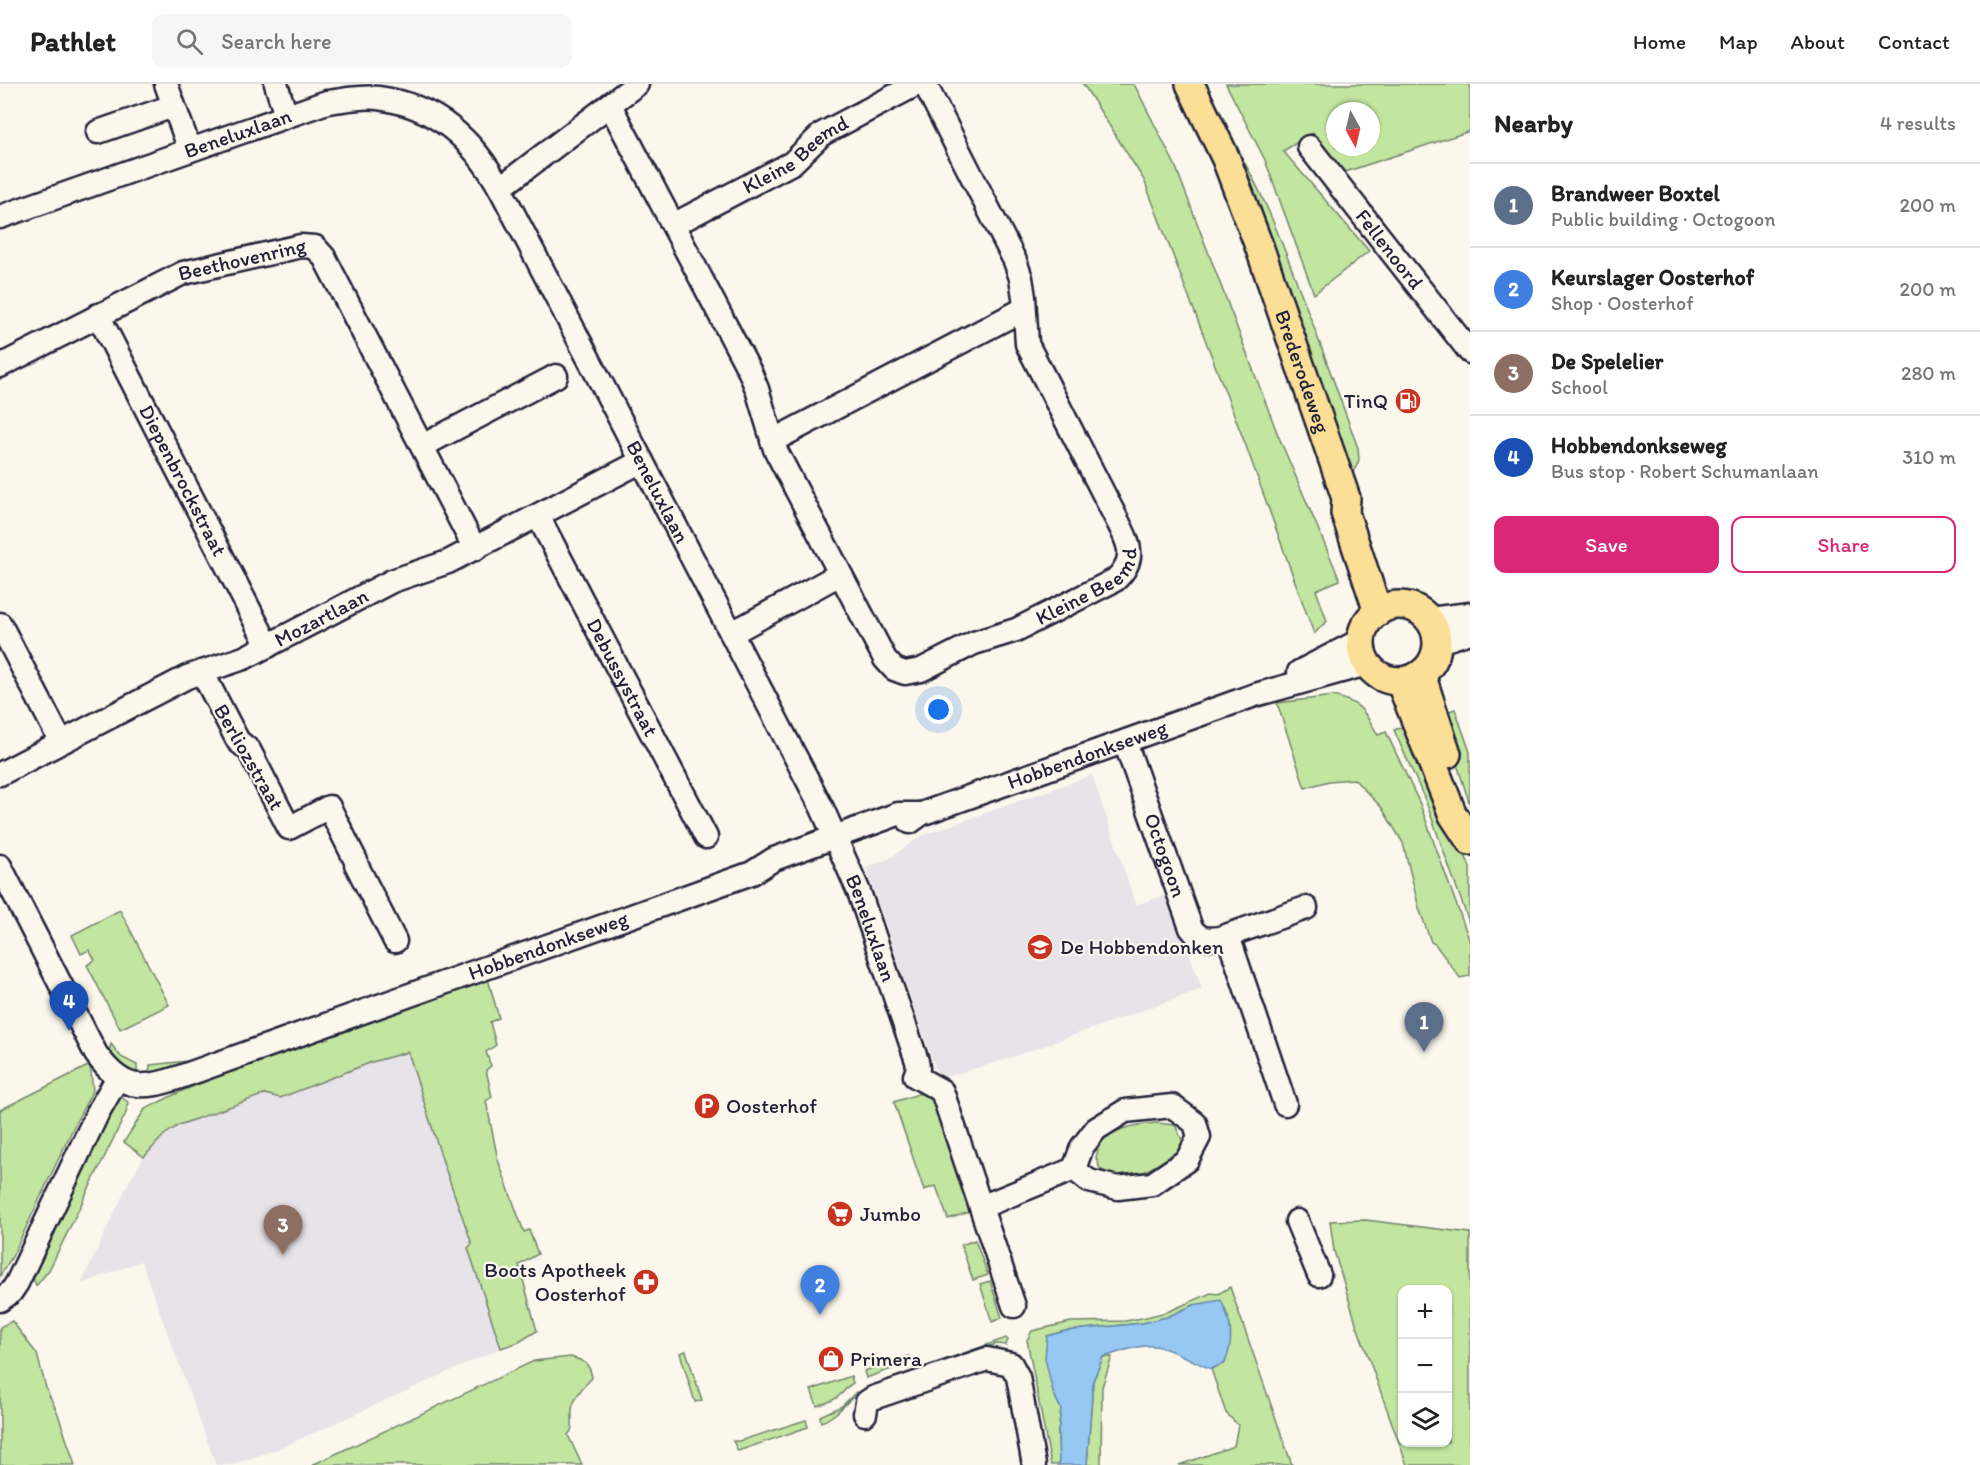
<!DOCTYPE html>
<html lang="en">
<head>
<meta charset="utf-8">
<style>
	body { margin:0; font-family:Itim,sans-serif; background:#f6f6f6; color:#222 }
	.controls { position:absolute; right:18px; bottom:18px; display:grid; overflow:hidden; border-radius:12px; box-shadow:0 2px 4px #0004 }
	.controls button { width:54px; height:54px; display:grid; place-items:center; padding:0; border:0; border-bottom:2px solid #e0e0e0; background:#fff; color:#222; font:30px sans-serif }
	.compass { position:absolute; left:1326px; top:18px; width:54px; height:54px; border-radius:50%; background:#fff; box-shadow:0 2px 4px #0004; rotate:172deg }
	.you { position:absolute; left:939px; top:626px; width:21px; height:21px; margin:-15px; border:4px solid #fff; border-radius:50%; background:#1a73e8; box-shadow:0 0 0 9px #1a73e833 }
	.badge { display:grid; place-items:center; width:39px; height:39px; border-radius:50%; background:#db2777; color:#fff; font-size:20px; font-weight:700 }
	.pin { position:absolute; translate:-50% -50px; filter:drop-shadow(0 2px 3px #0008) }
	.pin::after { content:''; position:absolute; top:32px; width:21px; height:18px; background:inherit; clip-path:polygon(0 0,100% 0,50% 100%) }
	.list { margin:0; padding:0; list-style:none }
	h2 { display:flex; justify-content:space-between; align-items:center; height:78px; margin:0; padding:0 24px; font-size:26px }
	h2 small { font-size:20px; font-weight:400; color:#767676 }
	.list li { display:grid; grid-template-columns:39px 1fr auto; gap:18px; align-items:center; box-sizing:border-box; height:84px; padding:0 24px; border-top:2px solid #e0e0e0 }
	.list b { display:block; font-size:22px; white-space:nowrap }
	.list p { margin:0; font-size:20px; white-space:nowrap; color:#767676 }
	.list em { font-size:20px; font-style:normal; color:#767676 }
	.actions { display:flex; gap:12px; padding:18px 24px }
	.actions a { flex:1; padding:14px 0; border:2px solid #db2777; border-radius:12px; text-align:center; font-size:21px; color:#db2777 }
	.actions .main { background:#db2777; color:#fff }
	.icon { flex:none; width:33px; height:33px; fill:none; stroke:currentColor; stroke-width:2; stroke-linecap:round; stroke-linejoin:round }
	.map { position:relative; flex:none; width:1470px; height:1381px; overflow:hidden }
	header { display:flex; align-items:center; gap:36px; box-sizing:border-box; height:84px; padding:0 30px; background:#fff; border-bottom:2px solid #e0e0e0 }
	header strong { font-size:28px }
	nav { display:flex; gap:33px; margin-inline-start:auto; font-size:21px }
	.search { width:420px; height:54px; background:#f6f6f6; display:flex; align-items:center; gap:15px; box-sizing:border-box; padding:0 21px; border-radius:12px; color:#767676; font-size:22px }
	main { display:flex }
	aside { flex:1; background:#fff }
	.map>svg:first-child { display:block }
	.built { fill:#e8e2e9 }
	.green { fill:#c2e59f; stroke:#72846d; stroke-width:1.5; fill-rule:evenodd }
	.water { fill:#96c8f3; stroke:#6886a9; stroke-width:1.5 }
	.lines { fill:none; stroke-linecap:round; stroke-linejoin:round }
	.minor-casing { stroke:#22223b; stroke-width:27 }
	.major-casing { stroke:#22223b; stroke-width:32 }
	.minor { stroke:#fbf7ec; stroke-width:22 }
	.major { stroke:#fbdf96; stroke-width:27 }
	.labels { text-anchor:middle; stroke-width:4.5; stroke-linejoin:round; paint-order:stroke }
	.street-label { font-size:21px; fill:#22223b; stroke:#fbf7ec }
	.poi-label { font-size:21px; fill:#22223b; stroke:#fbf7ec; text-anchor:start }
</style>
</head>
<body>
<header>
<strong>Pathlet</strong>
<div class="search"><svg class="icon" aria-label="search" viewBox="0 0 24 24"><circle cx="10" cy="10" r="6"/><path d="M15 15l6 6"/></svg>Search here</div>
<nav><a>Home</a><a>Map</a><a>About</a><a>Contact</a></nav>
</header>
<main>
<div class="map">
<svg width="1470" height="1381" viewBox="0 0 1470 1381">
	<rect width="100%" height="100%" fill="#fbf7ec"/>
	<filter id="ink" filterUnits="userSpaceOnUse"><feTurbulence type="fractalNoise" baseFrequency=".0167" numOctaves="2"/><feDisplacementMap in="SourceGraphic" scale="12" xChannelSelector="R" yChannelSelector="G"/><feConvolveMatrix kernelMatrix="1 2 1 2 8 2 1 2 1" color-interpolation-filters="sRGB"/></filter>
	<g filter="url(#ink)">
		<g class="built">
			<polygon points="1092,691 1136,821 1168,810 1202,905 1004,976 939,995 866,784 890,774 921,752"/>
			<polygon points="408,968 444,1081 472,1161 468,1165 501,1264 278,1365 231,1381 216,1381 141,1177 81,1200 129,1098 144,1073 164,1051 179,1041 265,1010 281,1014 372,978"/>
		</g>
		<g class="green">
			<polygon points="1083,0 1134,0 1175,81 1278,351 1340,496 1316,506 1327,537 1314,550 1246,362 1144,96"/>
			<path d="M1226 0H1470V47L1342 89 1313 49 1283 67 1369 167 1314 210 1265 76ZM1335 27H1371V63H1335Z"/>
			<path d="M1231 56C1262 104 1281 156 1301 209 1321 261 1339 312 1358 364L1359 376 1352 392Z"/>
			<path d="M1334 612C1363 620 1363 626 1378 651L1386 648 1420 720 1470 858V892L1460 894 1435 860 1431 858 1419 824 1403 759 1382 724 1354 695 1329 697 1305 704 1277 619Z"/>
			<polygon points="1455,625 1470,668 1470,721 1441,630"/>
			<polygon points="1412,640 1428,684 1470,783 1470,841 1426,718 1394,646"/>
			<polygon points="120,826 169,921 120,945 87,881 95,876 89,866 81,870 72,851"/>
			<polygon points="488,895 499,934 490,938 496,961 486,968 491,982 486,986 492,1013 486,1017 498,1076 524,1148 529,1146 538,1170 519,1181 537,1247 519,1258 501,1264 468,1164 472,1160 444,1081 408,968 372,978 280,1014 265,1010 179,1041 164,1051 144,1073 124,1058 145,1025 182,1007 221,991"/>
			<polygon points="111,960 121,973 137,981 137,991 125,988 108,971"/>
			<polygon points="197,976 149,993 150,981"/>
			<polygon points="90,981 93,1006 78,1034 12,1173 0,1192 0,1026"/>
			<polygon points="924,1008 932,1011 973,1127 948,1135 936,1102 924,1106 894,1018"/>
			<polygon points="121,1013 128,1018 126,1029 49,1186 36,1202 33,1193 38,1173 108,1026"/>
			<path d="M1157 1039 1175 1041 1183 1058 1176 1070 1144 1088 1113 1092 1100 1085 1096 1074C1097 1070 1098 1063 1100 1060 1111 1043 1139 1041 1157 1039Z"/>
			<path d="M1366 1136 1470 1149V1381H1407L1357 1242 1334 1167 1330 1137ZM1402 1206H1448V1358H1402Z"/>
			<polygon points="975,1156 988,1191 973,1196 961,1161"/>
			<polygon points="990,1197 1002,1234 992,1238 980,1200"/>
			<path d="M1230 1203 1292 1381H1179L1234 1362 1238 1341 1226 1329 1211 1285 1225 1279C1231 1253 1234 1241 1221 1217L1194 1221 1167 1233 1143 1239 1065 1247 1047 1252 1053 1308 1061 1325 1058 1348 1059 1381H1051L1027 1256 1032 1247 1071 1238 1125 1237 1142 1234 1167 1228 1211 1209 1218 1210Z"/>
			<polygon points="12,1237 37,1270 46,1304 58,1330 75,1381 0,1381 0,1243"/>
			<polygon points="1006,1254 1008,1256 1006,1261 996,1260 871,1304 870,1302"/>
			<polygon points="686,1267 702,1316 695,1318 680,1269"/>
			<polygon points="909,1272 911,1278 866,1294 864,1287"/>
			<path d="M571 1273C584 1277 590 1279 592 1294 585 1301 578 1308 574 1318 568 1331 577 1343 568 1351L582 1381H312L534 1277Z"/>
			<polygon points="1103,1273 1112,1273 1102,1303 1101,1381 1087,1381 1093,1297"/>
			<path d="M851 1292 853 1299C847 1302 846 1306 841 1310 835 1317 825 1319 817 1322L811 1306Z"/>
			<path d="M856 1308 857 1310C845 1319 836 1333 821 1338L820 1332 842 1322Z"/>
			<polygon points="806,1336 808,1343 738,1367 733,1357 739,1357"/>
		</g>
		<path class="water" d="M1221 1216C1232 1238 1234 1257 1225 1279L1211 1285C1195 1278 1179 1269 1163 1264 1145 1257 1121 1268 1103 1273L1093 1297 1087 1381H1059L1058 1348 1061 1325 1053 1308 1045 1274 1047 1252 1065 1247 1143 1239 1167 1233 1194 1221Z"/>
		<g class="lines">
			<defs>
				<g id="minor">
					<polyline points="166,0 190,66"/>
					<polyline points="276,0 286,32"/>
					<path id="s1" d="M610 21 750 288 757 305 775 365 885 575 894 585 905 589 921 586 974 559 1016 546 1115 496C1140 473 1127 456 1114 430L1027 260 1024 213 1021 194 1015 177 925 0"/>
					<polyline points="98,48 173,22"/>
					<path id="s2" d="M1309 63 1470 268"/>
					<polyline points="500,104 637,0"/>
					<path id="s3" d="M0 133 327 18C344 16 362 12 378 14 436 21 473 56 500 104L822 724 859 808 917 977 918 984 915 992 942 1007 1014 1222"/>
					<path id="s4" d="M673 141 792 79 822 50 917 0"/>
					<path id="s5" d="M98 231 268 562"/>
					<path id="s6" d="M0 282 183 189 301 162 315 163 324 173 475 465"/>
					<polyline points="772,357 1024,225"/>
					<polyline points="422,362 556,292"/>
					<path id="s7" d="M538 432 706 753"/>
					<polyline points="1429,535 1470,530"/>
					<polyline points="0,540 61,658"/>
					<polyline points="732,549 840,490"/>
					<polyline points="1436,559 1470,548"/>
					<polyline points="202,588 238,657 249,666 289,744 329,723 356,777 356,780 395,857"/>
					<polyline points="1299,588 1361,556"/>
					<path id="s8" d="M1125 658 1191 844C1199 855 1206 856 1220 854L1306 824"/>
					<path id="s9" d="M0 690 187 593 244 574 392 497 448 478 642 377"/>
					<path id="s10" d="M910 738 921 730 1255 611 1367 580"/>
					<path id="s11" d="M0 782 96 970C122 1006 140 1007 180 993L707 805 752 789 774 775 898 730H921"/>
					<polyline points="1228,852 1285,1020"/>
					<polyline points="981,1123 1074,1085 1089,1097 1118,1104 1152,1100 1187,1076 1199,1053 1195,1039 1172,1022 1125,1027 1096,1045 1082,1063 1074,1085"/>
					<polyline points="1297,1137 1319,1191"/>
					<polyline points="0,1216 11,1208 17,1199 98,1028 117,995"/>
					<polyline points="865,1330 867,1318 873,1314 987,1275 1011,1280 1018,1293 1034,1381"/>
				</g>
				<g id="major">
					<path id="s12" d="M1190 0 1226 75 1259 162 1346 414 1345 429 1378 528"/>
					<circle cx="1399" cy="559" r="38"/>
					<polyline points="1421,590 1447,670"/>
					<polyline points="1400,597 1453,731 1470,757"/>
				</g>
			</defs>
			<use href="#minor" class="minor-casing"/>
			<use href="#major" class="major-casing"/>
			<use href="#minor" class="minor"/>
			<use href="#major" class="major"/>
		</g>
	</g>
	<defs>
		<symbol id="fuel-disc" viewBox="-11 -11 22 22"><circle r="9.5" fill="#c8321e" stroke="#fbf7ec"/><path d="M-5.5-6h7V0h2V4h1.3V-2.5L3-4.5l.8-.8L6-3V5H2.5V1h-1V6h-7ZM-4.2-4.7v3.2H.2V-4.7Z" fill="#fff"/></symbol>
		<symbol id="school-disc" viewBox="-11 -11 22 22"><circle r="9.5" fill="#c8321e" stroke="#fbf7ec"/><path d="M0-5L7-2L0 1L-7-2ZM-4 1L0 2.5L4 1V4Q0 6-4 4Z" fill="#fff"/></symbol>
		<symbol id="parking-disc" viewBox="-11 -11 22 22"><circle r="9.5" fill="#c8321e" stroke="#fbf7ec"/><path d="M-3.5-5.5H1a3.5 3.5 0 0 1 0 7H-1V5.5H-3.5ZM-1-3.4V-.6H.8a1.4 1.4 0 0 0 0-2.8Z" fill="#fff"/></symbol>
		<symbol id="supermarket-disc" viewBox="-11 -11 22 22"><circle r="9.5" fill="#c8321e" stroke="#fbf7ec"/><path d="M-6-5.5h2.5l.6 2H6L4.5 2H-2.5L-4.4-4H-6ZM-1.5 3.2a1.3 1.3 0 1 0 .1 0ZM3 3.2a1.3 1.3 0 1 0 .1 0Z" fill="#fff"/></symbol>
		<symbol id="pharmacy-disc" viewBox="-11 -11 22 22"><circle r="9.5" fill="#c8321e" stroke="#fbf7ec"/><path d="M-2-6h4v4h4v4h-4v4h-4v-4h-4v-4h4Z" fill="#fff"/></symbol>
		<symbol id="shop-disc" viewBox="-11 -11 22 22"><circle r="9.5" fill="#c8321e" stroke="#fbf7ec"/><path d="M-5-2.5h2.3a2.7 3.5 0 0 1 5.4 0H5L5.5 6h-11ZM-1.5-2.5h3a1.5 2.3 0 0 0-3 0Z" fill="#fff"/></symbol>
	</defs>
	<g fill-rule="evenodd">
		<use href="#fuel-disc" x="1393" y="302" width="30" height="30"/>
		<use href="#school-disc" x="1025" y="848" width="30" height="30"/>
		<use href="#parking-disc" x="692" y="1007" width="30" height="30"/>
		<use href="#supermarket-disc" x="825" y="1115" width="30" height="30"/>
		<use href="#pharmacy-disc" x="631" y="1183" width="30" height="30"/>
		<use href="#shop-disc" x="816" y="1260" width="30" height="30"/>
	</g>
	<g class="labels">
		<g class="street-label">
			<text dy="7" stroke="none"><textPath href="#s3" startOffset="252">Beneluxlaan</textPath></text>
			<text dy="7" stroke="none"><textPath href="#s4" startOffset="142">Kleine Beemd</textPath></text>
			<text dy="7" stroke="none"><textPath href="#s2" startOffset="130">Fellenoord</textPath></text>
			<text dy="7" stroke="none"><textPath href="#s6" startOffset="266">Beethovenring</textPath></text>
			<text dy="7" stroke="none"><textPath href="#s12" startOffset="309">Brederodeweg</textPath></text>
			<text dy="7" stroke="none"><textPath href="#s5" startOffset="186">Diepenbrockstraat</textPath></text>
			<text dy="7" stroke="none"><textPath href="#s3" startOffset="898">Beneluxlaan</textPath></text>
			<text dy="7" stroke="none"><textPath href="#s1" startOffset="850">Kleine Beemd</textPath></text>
			<text dy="7" stroke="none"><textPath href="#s9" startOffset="358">Mozartlaan</textPath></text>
			<text dy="7" stroke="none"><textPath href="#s7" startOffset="182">Debussystraat</textPath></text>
			<text dy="7" stroke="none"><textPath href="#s10" startOffset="190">Hobbendonkseweg</textPath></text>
			<text transform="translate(249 673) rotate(60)" y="7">Berliozstraat</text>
			<text dy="7" stroke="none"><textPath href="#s8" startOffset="120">Octogoon</textPath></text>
			<text dy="7" stroke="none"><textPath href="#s3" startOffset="1384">Beneluxlaan</textPath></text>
			<text dy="7" stroke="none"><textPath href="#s11" startOffset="699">Hobbendonkseweg</textPath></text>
		</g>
		<g class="poi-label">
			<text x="1388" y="324" text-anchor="end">TinQ</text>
			<text x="1060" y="870">De Hobbendonken</text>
			<text x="726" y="1029">Oosterhof</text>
			<text x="860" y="1137">Jumbo</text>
			<text x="626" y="1193" text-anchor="end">Boots Apotheek<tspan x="626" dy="24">Oosterhof</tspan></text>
			<text x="850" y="1282">Primera</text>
		</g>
	</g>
</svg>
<div class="controls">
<button>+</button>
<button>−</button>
<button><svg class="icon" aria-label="layers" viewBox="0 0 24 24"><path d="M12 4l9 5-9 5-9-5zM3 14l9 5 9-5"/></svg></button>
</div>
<svg class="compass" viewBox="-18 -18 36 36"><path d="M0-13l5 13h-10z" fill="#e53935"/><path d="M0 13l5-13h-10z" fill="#767676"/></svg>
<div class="you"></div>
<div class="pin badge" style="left:1424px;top:968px;background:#5c6f8a">1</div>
<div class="pin badge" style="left:820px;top:1231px;background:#3f7fe0">2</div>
<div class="pin badge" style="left:283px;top:1171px;background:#8d6e63">3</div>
<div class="pin badge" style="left:69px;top:947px;background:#1a4fb4">4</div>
</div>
<aside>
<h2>Nearby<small>4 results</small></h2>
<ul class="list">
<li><span class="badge" style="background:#5c6f8a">1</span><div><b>Brandweer Boxtel</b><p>Public building · Octogoon</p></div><em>200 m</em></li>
<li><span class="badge" style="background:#3f7fe0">2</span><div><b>Keurslager Oosterhof</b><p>Shop · Oosterhof</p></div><em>200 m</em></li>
<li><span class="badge" style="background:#8d6e63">3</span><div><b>De Spelelier</b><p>School</p></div><em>280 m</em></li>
<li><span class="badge" style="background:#1a4fb4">4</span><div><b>Hobbendonkseweg</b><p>Bus stop · Robert Schumanlaan</p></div><em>310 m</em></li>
</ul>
<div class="actions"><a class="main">Save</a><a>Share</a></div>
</aside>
</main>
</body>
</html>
